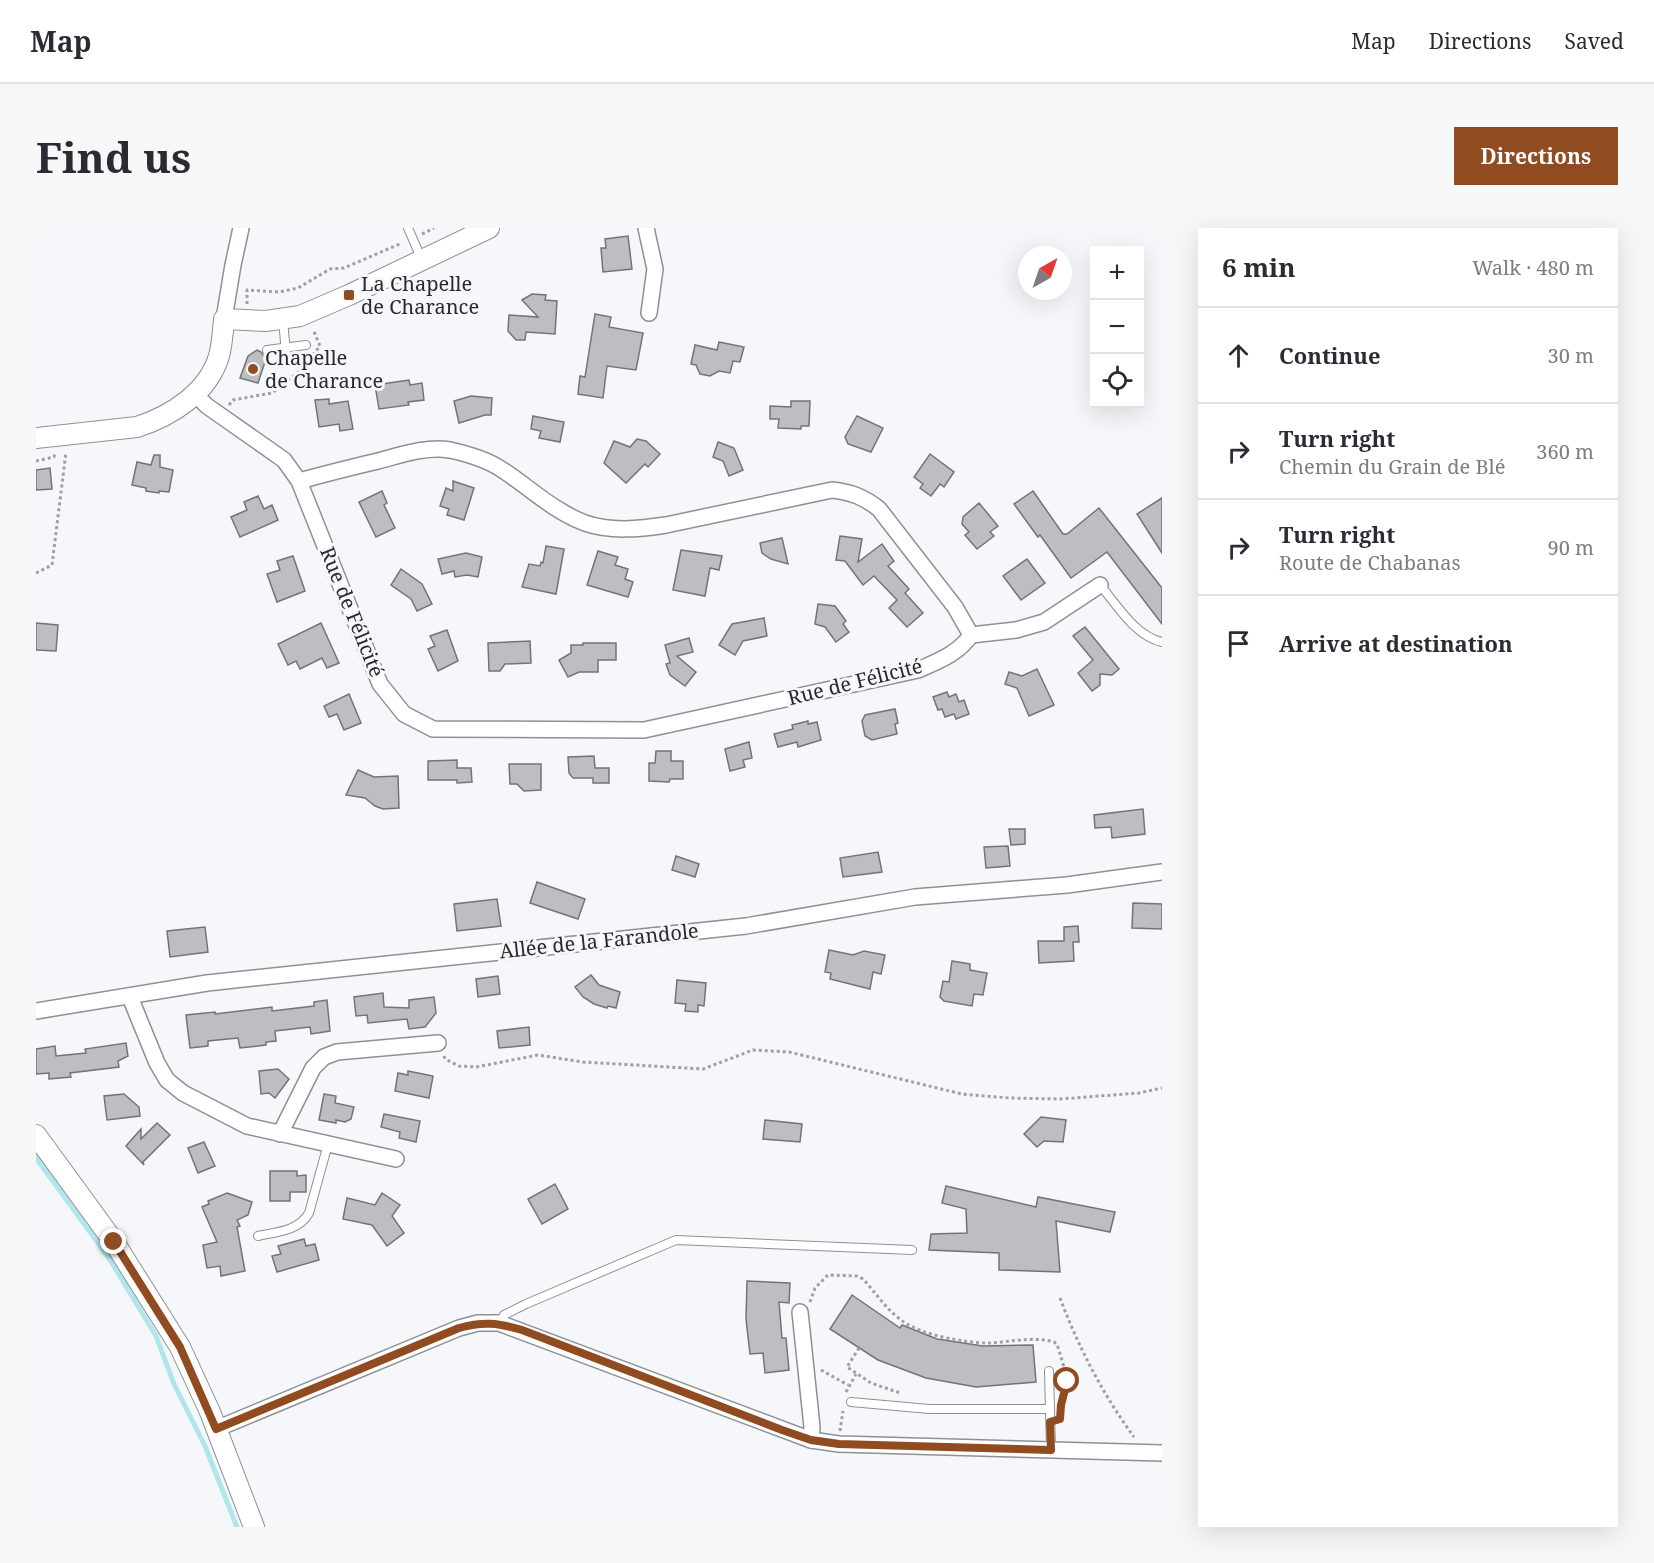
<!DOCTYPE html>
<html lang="en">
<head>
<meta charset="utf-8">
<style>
	body { margin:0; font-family:"Noto Serif",serif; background:#f7f7f7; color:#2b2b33 }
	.controls { position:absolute; right:18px; top:18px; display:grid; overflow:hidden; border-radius:0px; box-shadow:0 6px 24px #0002 }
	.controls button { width:54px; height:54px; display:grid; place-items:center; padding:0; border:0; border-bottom:2px solid #e1e1e2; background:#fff; color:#2b2b33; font:30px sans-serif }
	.compass { position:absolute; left:982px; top:18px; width:54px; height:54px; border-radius:50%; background:#fff; box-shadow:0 6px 24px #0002; rotate:40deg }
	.stop { position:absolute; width:18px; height:18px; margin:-14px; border:4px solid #904b21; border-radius:50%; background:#fff }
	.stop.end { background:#904b21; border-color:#fff; box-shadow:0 2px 6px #0008 }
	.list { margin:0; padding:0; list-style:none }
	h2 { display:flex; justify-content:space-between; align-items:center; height:78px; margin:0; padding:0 24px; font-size:26px }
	h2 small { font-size:20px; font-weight:400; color:#7c7c81 }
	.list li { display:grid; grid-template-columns:39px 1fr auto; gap:18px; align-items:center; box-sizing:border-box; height:96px; padding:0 24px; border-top:2px solid #e1e1e2 }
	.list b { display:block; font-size:22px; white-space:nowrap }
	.list p { margin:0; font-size:20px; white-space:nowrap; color:#7c7c81 }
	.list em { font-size:20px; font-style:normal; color:#7c7c81 }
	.icon { flex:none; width:33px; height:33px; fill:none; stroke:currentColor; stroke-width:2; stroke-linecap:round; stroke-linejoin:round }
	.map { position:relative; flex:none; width:1126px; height:1299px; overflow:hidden; border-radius:0px }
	header { display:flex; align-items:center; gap:36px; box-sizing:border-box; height:84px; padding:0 30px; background:#fff; border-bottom:2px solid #e1e1e2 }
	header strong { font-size:28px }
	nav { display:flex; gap:33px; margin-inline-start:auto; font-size:21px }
	.intro { display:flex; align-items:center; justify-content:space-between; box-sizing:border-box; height:144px; padding:0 36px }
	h1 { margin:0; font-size:42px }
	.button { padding:15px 27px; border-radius:0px; background:#904b21; color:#fff; font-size:21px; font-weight:700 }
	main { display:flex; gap:36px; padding:0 36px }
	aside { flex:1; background:#fff; border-radius:0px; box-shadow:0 6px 24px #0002 }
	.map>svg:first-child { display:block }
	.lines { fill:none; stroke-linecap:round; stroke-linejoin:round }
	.stream { stroke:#b0e7ed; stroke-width:5 }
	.building { fill:#bdbec1; stroke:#737477; stroke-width:1.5 }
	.service-casing { stroke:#8f9093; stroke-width:10 }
	.minor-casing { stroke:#8f9093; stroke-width:18 }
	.tertiary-casing { stroke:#8f9093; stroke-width:22 }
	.path { stroke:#9fa0a2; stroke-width:3; stroke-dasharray:3 3; stroke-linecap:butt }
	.service { stroke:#fff; stroke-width:8 }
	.minor { stroke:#fff; stroke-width:15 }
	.tertiary { stroke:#fff; stroke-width:20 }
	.route { stroke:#904b21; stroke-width:8 }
	.poi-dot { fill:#904b21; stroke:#f6f7fa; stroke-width:2 }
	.labels { text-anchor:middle; stroke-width:6; stroke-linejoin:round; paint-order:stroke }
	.poi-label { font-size:20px; fill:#2a2a2b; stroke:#f6f7fa; text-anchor:start }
	.street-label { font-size:20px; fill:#2a2a2b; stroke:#f6f7fa }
</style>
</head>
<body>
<header>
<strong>Map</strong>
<nav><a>Map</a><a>Directions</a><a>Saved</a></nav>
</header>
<div class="intro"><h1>Find us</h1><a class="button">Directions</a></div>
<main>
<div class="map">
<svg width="1126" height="1299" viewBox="0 0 1126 1299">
	<rect width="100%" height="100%" fill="#f6f7fa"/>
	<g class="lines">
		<polyline class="stream" points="0,930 73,1030 120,1108 138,1156 169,1218 201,1299"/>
	</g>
	<g class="building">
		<polygon points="592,8 596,41 567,44 565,20 570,20 569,11"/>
		<polygon points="496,66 510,67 509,72 521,73 519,106 490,104 489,112 480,112 472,103 473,87 502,89 486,72"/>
		<polygon points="559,86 575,89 573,99 607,105 600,142 571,138 567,170 542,166 544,148 549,149"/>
		<polygon points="683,114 708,119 704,134 697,133 694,145 683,143 674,148 664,146 660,137 655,136 659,117 681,122"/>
		<polygon points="221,122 225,124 230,131 222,155 204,150 212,128"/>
		<polygon points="373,152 374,157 386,155 388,172 372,174 373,177 343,181 339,157"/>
		<polygon points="435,168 456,170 455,187 449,187 423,195 418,173"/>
		<polygon points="293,171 293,176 312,173 317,201 304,203 303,196 283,199 279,172"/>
		<polygon points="755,173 774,173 773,198 765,198 765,201 742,200 743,191 734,191 734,178 755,179"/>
		<polygon points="497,188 528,194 524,214 503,210 505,203 495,201"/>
		<polygon points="821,188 847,200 835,224 812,216 809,209"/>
		<polygon points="601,211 610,213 624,226 612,239 609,236 590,255 568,235 578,213 594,219"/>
		<polygon points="682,214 698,220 707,242 693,248 687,233 677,229"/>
		<polygon points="894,226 918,244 908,259 904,256 895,268 884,260 887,256 878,249"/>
		<polygon points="118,227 124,227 124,239 137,242 133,264 123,263 123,265 110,263 110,260 96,257 101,234 115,237"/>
		<polygon points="14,240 16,261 0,262 0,242"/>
		<polygon points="417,253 438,260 428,292 411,287 413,281 404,278 410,260 417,263"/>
		<polygon points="346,263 351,275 348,277 359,300 340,309 323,274"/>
		<polygon points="997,263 1027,306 1031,306 1063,280 1126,360 1126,396 1071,324 1035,350 1004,307 1002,309 978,276"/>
		<polygon points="222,268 228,281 236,277 242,292 204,309 195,289 211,282 208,274"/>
		<polygon points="1126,270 1126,325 1101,286"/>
		<polygon points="943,275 962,298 954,304 958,308 941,321 929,307 933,304 926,296 927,289"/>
		<polygon points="804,308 826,311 822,334 846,316 858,333 852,338 873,361 869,365 887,385 871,399 853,380 861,372 838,348 827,357 809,333 800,332"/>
		<polygon points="746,310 752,336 735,331 726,325 724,315"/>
		<polygon points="510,318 528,321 520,366 486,359 493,336 504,338 505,334 507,335"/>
		<polygon points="645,322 686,328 683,342 674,340 669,368 637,362"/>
		<polygon points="562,323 582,329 579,337 592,341 589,351 597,354 592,369 551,357"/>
		<polygon points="430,325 446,329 442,349 431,347 419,349 418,343 406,346 402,331"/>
		<polygon points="257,328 269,363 241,374 231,346 244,342 241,333"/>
		<polygon points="991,331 1009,355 985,372 967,348"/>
		<polygon points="365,341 386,356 396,376 381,383 375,371 355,357"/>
		<polygon points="782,376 799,378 810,393 807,396 813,404 800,414 789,399 779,396"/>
		<polygon points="728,390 731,408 707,413 699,427 683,417 696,396"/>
		<polygon points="0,395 22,397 20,423 0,422"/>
		<polygon points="285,395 303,435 291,440 286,430 264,441 260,433 252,437 242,416"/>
		<polygon points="1049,399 1083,441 1076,447 1064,446 1064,457 1056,463 1042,445 1057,432 1037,408"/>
		<polygon points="411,402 422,433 402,443 392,421 399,418 394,408"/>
		<polygon points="653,410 657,424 641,428 660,444 649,458 634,447 630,436 634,435 629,417"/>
		<polygon points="494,413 495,435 469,436 464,443 453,443 452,415"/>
		<polygon points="547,415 580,415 580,432 562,432 562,444 543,444 532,449 523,432 535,425 535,417 547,417"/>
		<polygon points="1001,441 1018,477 993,488 981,460 969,456 973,444 986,448"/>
		<polygon points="911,464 913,469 920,466 923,474 928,472 933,486 920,491 918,486 909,489 906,481 902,482 897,469"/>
		<polygon points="313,466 325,495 308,502 301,486 293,489 288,478"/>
		<polygon points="859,481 862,495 859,496 861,506 836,512 829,508 826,493 829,487"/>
		<polygon points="772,493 772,496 781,494 785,512 762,519 761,514 742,519 738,506 757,501 756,497"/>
		<polygon points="713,514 716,530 707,532 709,539 694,543 689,521"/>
		<polygon points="620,523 635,523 635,533 647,533 647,551 634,551 633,554 613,553 613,535 619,535"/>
		<polygon points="558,528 559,540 573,540 573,555 557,555 557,550 537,550 533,545 532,529"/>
		<polygon points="421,532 421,540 435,540 436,554 421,555 421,552 392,552 392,533"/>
		<polygon points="473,536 505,536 505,562 488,563 481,556 474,556"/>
		<polygon points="322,542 338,549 362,548 363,580 347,581 339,578 329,570 310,567"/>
		<polygon points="1107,581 1109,606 1076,610 1075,599 1059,600 1058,587"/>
		<polygon points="973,601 989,601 989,616 975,617"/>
		<polygon points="972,618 974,638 950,640 948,619"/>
		<polygon points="842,624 846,644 807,649 804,630"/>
		<polygon points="640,628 663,636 659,649 636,642"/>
		<polygon points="501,654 549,671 542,691 494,675"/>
		<polygon points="461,671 465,698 421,703 418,676"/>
		<polygon points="1097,675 1126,676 1126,701 1096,700"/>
		<polygon points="1042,698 1043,714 1037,714 1038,733 1003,735 1002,713 1028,713 1028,699"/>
		<polygon points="169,699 172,724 134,729 131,703"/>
		<polygon points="793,722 817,727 828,723 849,727 845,746 837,744 834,761 794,751 795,745 789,744"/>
		<polygon points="916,733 934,736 934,742 951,745 947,767 938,766 936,778 908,773 904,769 907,753 913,754"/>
		<polygon points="555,747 563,757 584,764 580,780 572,778 571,780 558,776 547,769 539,759"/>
		<polygon points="462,748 464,766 442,769 440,751"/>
		<polygon points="641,752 670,755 668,778 662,777 662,784 649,783 650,776 639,775"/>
		<polygon points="347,765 348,779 373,780 373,772 398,769 400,785 389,799 373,801 371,791 332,795 331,787 320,788 318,769"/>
		<polygon points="291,772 294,803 275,806 274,799 239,803 240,813 230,814 230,817 204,820 202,810 172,813 172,818 154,820 150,787 179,784 179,786 236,779 236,783 278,778 278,774"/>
		<polygon points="493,799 494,817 463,820 461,803"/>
		<polygon points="90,815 92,828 82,833 83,839 34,845 35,849 13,851 13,845 0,846 0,821 19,818 20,828 50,825 49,821"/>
		<polygon points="242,841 253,851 239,870 233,865 225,866 223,843"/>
		<polygon points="372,843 397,848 393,870 359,863 362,845 372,847"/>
		<polygon points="88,866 103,879 104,888 71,892 68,868"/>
		<polygon points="288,866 300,868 299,875 318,879 315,891 309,894 300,892 300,895 283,892"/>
		<polygon points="348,886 384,893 380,914 363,910 364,904 345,899"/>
		<polygon points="1005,889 1030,892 1027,914 1008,913 1001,919 988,906"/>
		<polygon points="729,892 766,896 764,914 727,911"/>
		<polygon points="121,895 134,907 107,934 108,937 90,918 105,901 105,911"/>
		<polygon points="168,914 179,938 162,945 152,920"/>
		<polygon points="234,943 261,943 261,948 270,947 270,964 254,964 254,973 234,973"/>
		<polygon points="519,956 532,981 506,996 492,971"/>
		<polygon points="910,958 1000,979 1002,969 1079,984 1074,1004 1020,993 1024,1044 963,1042 963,1025 893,1022 895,1006 931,1005 930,981 906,975"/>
		<polygon points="191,965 216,974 212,987 201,992 204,998 201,999 209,1043 185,1048 184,1038 171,1040 167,1017 181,1014 166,979 173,976 172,973"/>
		<polygon points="346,965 364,977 356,988 368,1005 351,1018 336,997 307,991 311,970 339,977"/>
		<polygon points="268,1011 270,1018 279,1016 283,1032 241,1044 236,1028 245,1026 242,1018"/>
		<polygon points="711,1053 754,1055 753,1075 743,1074 746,1110 750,1110 753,1142 729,1145 727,1125 714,1126 710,1091"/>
		<polygon points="816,1067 864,1100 866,1097 901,1111 947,1118 997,1117 1000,1154 940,1159 890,1150 842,1132 794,1101"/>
	</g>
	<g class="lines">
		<defs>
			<g id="service">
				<polyline points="372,0 386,32"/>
				<polyline points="247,92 250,125"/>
				<polyline points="231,122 270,117"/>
				<path d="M1064 357C1081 377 1099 408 1126 414"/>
				<path d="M222 1008C240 1004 263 1003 273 985L292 916"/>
				<polyline points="463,1095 468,1087 490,1076 640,1012 876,1022"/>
				<polyline points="1013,1143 1015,1222"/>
				<polyline points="815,1174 893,1181 1014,1181"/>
			</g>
			<g id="minor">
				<polyline points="610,0 619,41 613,85"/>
				<polyline points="188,91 197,37 205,0"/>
				<path d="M159 166 171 178 248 232 263 253 344 456 368 486 397 501 608 502 882 442C902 433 922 426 935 407L919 379 843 281C828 269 815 264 796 262L630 297C604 301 574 304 549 295 517 283 493 259 465 241 450 231 432 226 414 222 390 218 365 227 342 233 316 239 289 246 263 253"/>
				<polyline points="935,407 980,402 1008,394 1064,357"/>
				<polyline points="94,769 121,835 131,852 147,865 211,898 360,931"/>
				<polyline points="0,783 171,755 710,698 879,669 1031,657 1126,644"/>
				<polyline points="244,906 277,840 288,829 301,824 402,815"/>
				<polyline points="764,1084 776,1199 775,1212"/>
				<polyline points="180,1201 423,1100 442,1095 463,1095 775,1212 803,1216 1126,1225"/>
			</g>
			<g id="tertiary">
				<path d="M0 210 101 199C135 188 172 165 183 128 186 117 187 103 188 91L230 93 264 88 313 67 453 0"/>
				<polyline points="0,907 78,1014 144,1119 174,1184 218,1299"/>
			</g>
		</defs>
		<use href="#service" class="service-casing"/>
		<use href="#minor" class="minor-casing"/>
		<use href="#tertiary" class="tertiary-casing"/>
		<g class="path">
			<polyline points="386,6 398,0"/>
			<polyline points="211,76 211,62 243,64 262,60 294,41 308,40 366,15"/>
			<polyline points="193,177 197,172 236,165 265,142 284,118 277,101"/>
			<polyline points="0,233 18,229 19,225"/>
			<polyline points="0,345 16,337 30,224"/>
			<polyline points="408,828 409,831 423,838 440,839 502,827 547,834 667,841 717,822 753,824 926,866 974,870 1024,871 1103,865 1126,860"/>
			<path d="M1024 1070C1043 1120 1066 1165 1098 1209"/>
			<path d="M774 1074 779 1060 792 1047 821 1048 827 1051C840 1065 850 1081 865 1092 884 1107 929 1115 953 1115 975 1114 997 1108 1018 1114L1021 1116C1027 1136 1034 1152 1026 1171"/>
			<polyline points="823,1120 811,1139 835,1155 864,1165"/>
			<polyline points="785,1142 812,1157"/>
			<polyline points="810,1164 820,1146"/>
			<polyline points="804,1203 807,1183"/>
		</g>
		<use href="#service" class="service"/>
		<use href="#minor" class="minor"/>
		<use href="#tertiary" class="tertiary"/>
	</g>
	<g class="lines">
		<path class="route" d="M78 1014 144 1119 180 1201 423 1100C448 1093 462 1095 486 1102L746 1202 775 1212 803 1216 1015 1222 1014 1194 1024 1191 1025 1177 1031 1153"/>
	</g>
	<g class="poi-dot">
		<rect x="307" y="61" width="12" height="12" rx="3"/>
		<circle cx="217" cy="141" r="6"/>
	</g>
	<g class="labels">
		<g class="poi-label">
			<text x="325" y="63">La Chapelle<tspan x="325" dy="23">de Charance</tspan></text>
			<text x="229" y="137">Chapelle<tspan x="229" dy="23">de Charance</tspan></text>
		</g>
		<g class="street-label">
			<text transform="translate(316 384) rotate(68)" y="7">Rue de Félicité</text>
			<text transform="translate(819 454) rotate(-14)" y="7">Rue de Félicité</text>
			<text transform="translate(563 713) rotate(-6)" y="7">Allée de la Farandole</text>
		</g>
	</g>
</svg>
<div class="controls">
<button>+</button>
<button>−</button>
<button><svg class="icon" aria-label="locate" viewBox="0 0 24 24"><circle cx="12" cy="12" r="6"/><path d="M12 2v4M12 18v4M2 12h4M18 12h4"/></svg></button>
</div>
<svg class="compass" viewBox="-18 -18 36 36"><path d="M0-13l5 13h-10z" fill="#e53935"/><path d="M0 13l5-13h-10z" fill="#7c7c81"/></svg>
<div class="stop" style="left:1031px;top:1153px"></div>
<div class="stop end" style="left:78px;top:1014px"></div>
</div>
<aside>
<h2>6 min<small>Walk · 480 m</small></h2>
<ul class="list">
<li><svg class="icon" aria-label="ahead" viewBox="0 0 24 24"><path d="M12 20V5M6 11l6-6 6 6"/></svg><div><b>Continue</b></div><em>30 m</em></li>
<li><svg class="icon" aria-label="right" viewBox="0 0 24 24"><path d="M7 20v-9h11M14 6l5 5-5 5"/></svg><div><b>Turn right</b><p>Chemin du Grain de Blé</p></div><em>360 m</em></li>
<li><svg class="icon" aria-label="right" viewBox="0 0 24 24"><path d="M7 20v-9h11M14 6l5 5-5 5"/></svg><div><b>Turn right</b><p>Route de Chabanas</p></div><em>90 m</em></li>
<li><svg class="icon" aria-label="arrive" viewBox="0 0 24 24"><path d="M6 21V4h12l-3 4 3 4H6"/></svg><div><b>Arrive at destination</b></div></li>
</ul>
</aside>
</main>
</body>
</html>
